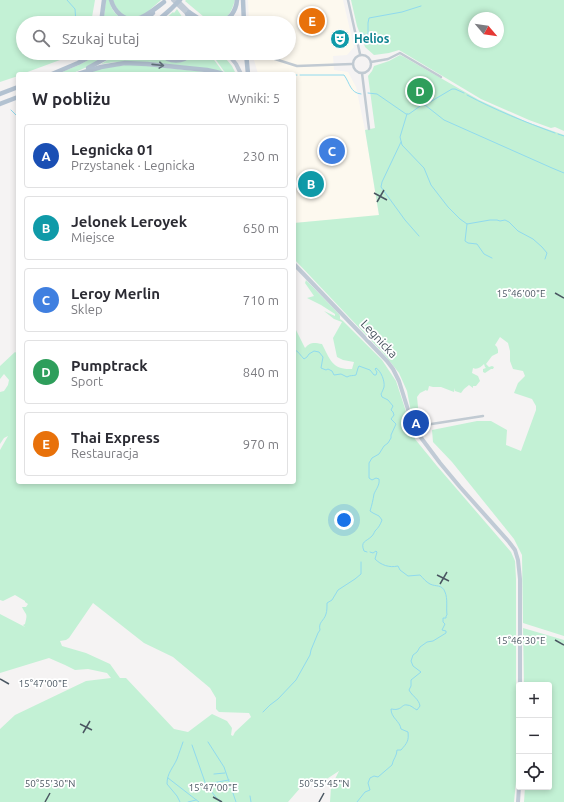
<!DOCTYPE html>
<html lang="pl">
<head>
<meta charset="utf-8">
<style>
	body { margin:0; font-family:Ubuntu,sans-serif; background:#f7f7f7; color:#2b2b33 }
	.controls { position:absolute; right:12px; bottom:12px; display:grid; overflow:hidden; border-radius:4px; box-shadow:0 2px 6px #0003 }
	.controls button { width:36px; height:36px; display:grid; place-items:center; padding:0; border:0; border-bottom:1px solid #e1e1e2; background:#fff; color:#2b2b33; font:20px sans-serif }
	.compass { position:absolute; left:468px; top:12px; width:36px; height:36px; border-radius:50%; background:#fff; box-shadow:0 2px 6px #0003; rotate:119deg }
	.you { position:absolute; left:344px; top:520px; width:14px; height:14px; margin:-10px; border:3px solid #fff; border-radius:50%; background:#1a73e8; box-shadow:0 0 0 6px #1a73e833 }
	.badge { display:grid; place-items:center; width:26px; height:26px; border-radius:50%; background:#0f766e; color:#fff; font-size:13px; font-weight:700 }
	.pin { position:absolute; translate:-50% -50%; border:2px solid #fff; box-shadow:0 1px 4px #0006 }
	.list { margin:0; padding:0; list-style:none }
	h2 { display:flex; justify-content:space-between; align-items:center; height:52px; margin:0; padding:0 16px; font-size:17px }
	h2 small { font-size:13px; font-weight:400; color:#7c7c81 }
	.list li { display:grid; grid-template-columns:26px 1fr auto; gap:12px; align-items:center; box-sizing:border-box; height:64px; margin:0 8px 8px; padding:0 8px; border:1px solid #e1e1e2; border-radius:4px }
	.list b { display:block; font-size:15px; white-space:nowrap }
	.list p { margin:0; font-size:13px; white-space:nowrap; color:#7c7c81 }
	.list em { font-size:13px; font-style:normal; color:#7c7c81 }
	.icon { flex:none; width:22px; height:22px; fill:none; stroke:currentColor; stroke-width:2; stroke-linecap:round; stroke-linejoin:round }
	.map { position:relative; flex:none; width:564px; height:802px; overflow:hidden }
	.search { position:absolute; background:#fff; box-shadow:0 2px 6px #0003; left:16px; top:16px; width:280px; height:44px; display:flex; align-items:center; gap:10px; box-sizing:border-box; padding:0 14px; border-radius:22px; color:#7c7c81; font-size:15px }
	.panel { position:absolute; background:#fff; box-shadow:0 2px 6px #0003; left:16px; top:72px; width:280px; height:412px; border-radius:4px }
	.map>svg:first-child { display:block }
	.commercial { fill:#fdf9ef }
	.green { fill:#c3f1d5; fill-rule:evenodd }
	.lines { fill:none; stroke-linecap:round; stroke-linejoin:round }
	.stream { stroke:#90daee; stroke-width:1 }
	.minor { stroke:#c1cad2; stroke-width:2.5 }
	.secondary { stroke:#c1cbd6; stroke-width:4 }
	.primary { stroke:#b3c2d1; stroke-width:4.5 }
	.oneway { stroke:#64717d }
	.ticks { fill:none; stroke:#4a5661; stroke-width:1.5 }
	.labels { text-anchor:middle; stroke-width:3.5; stroke-linejoin:round; paint-order:stroke }
	.culture-label { font-size:12px; font-weight:bold; fill:#0d838f; stroke:#fff; text-anchor:start }
	.street-label { font-size:12px; fill:#4a5661; stroke:#fff }
	.ticks-label { font-size:10px; text-anchor:middle; fill:#4a5661; stroke:#fff; stroke-width:3.5; stroke-linejoin:round; paint-order:stroke }
</style>
</head>
<body>
<div class="map">
<svg width="564" height="802" viewBox="0 0 564 802">
	<rect width="100%" height="100%" fill="#f5f3f3"/>
	<polygon class="commercial" points="248,0 343,0 354,47 347,55 333,56 334,70 348,72 356,87 365,130 379,216 294,223 294,74 258,74 252,53 289,53 289,23 249,23"/>
	<g class="green">
		<polygon points="0,0 95,0 91,23 23,23 23,53 71,53 60,60 22,74 18,74 18,76 0,82"/>
		<path d="M106 0H109C114 19 122 17 139 21V22L138 23H103Z"/>
		<polygon points="112,0 161,0 145,14 133,18 125,16 119,12"/>
		<path d="M186 0H235C231 14 226 23 210 22L185 1Z"/>
		<path d="M351 0H564V131L555 127 551 128 529 120 481 99 399 50 389 53 374 55 365 47 357 26ZM474 18H498V42H474Z"/>
		<polygon points="177,9 186,23 161,23 173,12 174,13"/>
		<polygon points="101,53 112,53 89,66 71,74 57,74 79,65"/>
		<polygon points="119,53 157,53 159,56 178,62 187,60 195,53 209,53 223,72 116,62 101,64"/>
		<polygon points="211,53 221,53 232,66 236,74 226,74"/>
		<path d="M400 55 404 57 479 100 527 122 564 135V636L523 623 522 555 514 539 452 462 433 442 432 430 477 421H491L507 430 506 445 521 451 536 410V406L532 399 514 393 518 383 525 376 523 371 513 369 510 361V351L508 343 500 337 495 345 497 347 498 350V353L492 356 486 364 489 367 492 366 494 367 493 369H491L485 373 483 372V369L486 368 485 367 484 364C481 367 477 370 473 368L472 373 478 376 480 381 476 386H473V388L469 385 464 389 461 393 455 391V388L454 392 441 387H433L429 386 428 390 427 391 426 390 420 393 417 397 419 417 414 419 411 412 407 391 399 373 384 354 294 259V223L379 215 365 130 375 128 368 76 372 71 374 66 389 61Z"/>
		<polygon points="125,65 138,65 207,72 218,74 83,74 97,69"/>
		<path d="M306 280 339 314 340 316V319L343 321 382 360 396 381 415 439 437 466 511 552 515 561 516 579V781L514 802H330L331 787 339 771 322 782 308 779 288 802H0V729L15 715 86 681 111 678 107 673 88 669 75 670 65 665 49 658 0 673V614L25 627 23 625 25 624C28 612 26 616 22 607H26L28 604 25 602V601L15 595 3 601 0 600V450L8 436 4 438 0 444V392L4 391 8 385 9 380 4 374 0 379V366L15 352 18 354V482H294V326L305 348C311 341 315 343 322 344 330 359 332 370 352 369L354 362 343 360 337 357 333 338 342 322 334 319 324 311 335 316V314L321 305 307 298 314 296 305 283ZM93 603 144 643 173 657 210 688 216 698V709L219 712 249 713 251 717 235 732 233 736 231 735 232 728 227 721 212 714 188 732 174 729 126 678H120L110 664 86 653 62 646 60 641 66 640 69 638Z"/>
		<polygon points="523,628 564,640 564,802 524,802 525,787 549,787 549,685 524,685"/>
	</g>
	<g class="lines">
		<g class="stream">
			<polyline points="67,0 75,9 76,23"/>
			<polyline points="362,33 367,36 368,34 368,23 369,18 402,12 421,6"/>
			<polyline points="294,75 297,75"/>
			<path d="M300 75H344C350 83 350 93 361 94"/>
			<polyline points="368,93 377,94 406,114 409,114 423,104 425,105 444,120 552,168 564,173"/>
			<path d="M467 95C495 110 525 122 555 133"/>
			<polyline points="425,105 452,89 455,89 464,93"/>
			<polyline points="11,110 18,117"/>
			<polyline points="407,114 400,137 402,145 424,168 431,185 448,207 460,219 467,224 490,220 497,220 500,221 505,220 509,222 518,231 533,239 542,247 547,253 545,259"/>
			<polyline points="558,134 564,136"/>
			<polyline points="401,142 382,182 381,187 405,220 419,236"/>
			<polyline points="467,224 465,241 468,243 477,244 484,254 492,258"/>
			<path d="M294 349C298 351 301 356 304 359L307 357 309 354 314 351 319 352 323 357 321 368 326 370 328 369 332 371 334 375 341 374 347 377C350 375 353 376 356 375L358 368 359 366 370 370 374 375H376L377 372 375 369 376 368C381 371 385 381 384 387 383 390 382 392 381 394L382 397 388 400 393 406 391 410 393 412 394 415 391 419 396 424 391 435V438L388 443 384 446 379 454 372 458 369 463V478L372 480 376 478 379 479C380 485 376 489 374 494 373 500 372 505 370 511L373 513 379 516 382 520C380 525 379 527 375 531 374 533 373 535 372 536 366 542 360 541 364 551L367 552"/>
			<path d="M263 712 270 705 278 699 296 680 310 655 311 650 318 633 320 630C318 622 324 621 326 614 327 611 327 607 327 603L332 600 338 590 355 579 361 574V562"/>
			<polyline points="208,742 224,767 236,802"/>
			<polyline points="192,745 206,785 220,802"/>
			<polyline points="214,774 225,773"/>
			<polyline points="168,778 199,802"/>
			<polyline points="212,783 229,780"/>
			<polyline points="250,796 251,802"/>
			<path d="M180 802 177 796 167 784C167 773 173 768 177 759 179 753 181 748 183 742"/>
			<polyline points="188,802 196,800"/>
			<path d="M357 802 365 792 370 790 368 783 370 778 374 776 378 777 392 765C393 759 397 756 397 750H401C407 743 409 741 408 732L401 729C400 721 391 718 391 709 393 709 395 710 398 709 402 708 403 704 407 705 411 705 413 708 417 710L420 706C419 699 412 696 409 690L411 686V680C414 677 418 675 421 672L413 666 411 661 413 655 417 652 420 647 427 642 433 641 446 633V631L442 630 445 624 443 622V618H446V616L447 615C446 607 448 599 445 592 442 584 436 587 430 584 426 582 423 578 420 575L408 576 400 570 398 566C389 568 381 565 375 559L377 552 376 551 373 553 370 552"/>
		</g>
		<g class="minor">
			<polyline points="348,0 360,54"/>
			<polyline points="256,53 297,66 352,64"/>
			<circle cx="362" cy="64" r="9"/>
			<polyline points="246,57 253,53"/>
			<polyline points="371,62 388,59 400,53 441,77"/>
			<polyline points="362,73 369,129"/>
			<polyline points="416,431 425,425 483,416"/>
		</g>
		<g class="secondary">
			<polyline points="173,0 197,23"/>
			<polyline points="177,0 191,14"/>
			<polyline points="227,53 236,64 241,74"/>
			<polyline points="294,264 387,361 393,369 399,381 410,416 416,431 440,463 460,487 509,542 515,550 518,560 520,579 520,685"/>
			<polyline points="518,802 519,787"/>
		</g>
		<g class="primary">
			<path d="M111 0C114 11 124 22 137 19 146 17 156 8 164 2"/>
			<polyline points="243,0 244,23"/>
			<polyline points="189,12 201,20 207,23"/>
			<polyline points="187,14 193,23"/>
			<polyline points="101,23 104,0"/>
			<polyline points="141,23 153,13"/>
			<polyline points="155,23 171,9 180,0"/>
			<path d="M220 23C230 19 236 11 237 0"/>
			<path d="M159 53C169 63 183 63 193 53"/>
			<polyline points="246,53 248,74"/>
			<polyline points="81,59 88,53"/>
			<polyline points="88,68 115,53"/>
			<polyline points="52,74 78,63 97,53"/>
			<polyline points="78,74 101,67 125,63 147,64 207,70 216,72 223,74"/>
			<polyline points="0,94 18,87"/>
			<polyline points="0,104 18,97"/>
		</g>
	</g>
	<defs><path id="oneway-shaft" d="M-6 0H5M1.5-3L5.5 0L1.5 3" fill="none" stroke-width="1.6" stroke-linecap="round" stroke-linejoin="round"/></defs>
	<use class="oneway" href="#oneway-shaft" transform="translate(158 65) rotate(6)"/>
	<path class="ticks" d="M374 193 387 200M377 202 384 190M555 293 564 298M437 575 449 581M440 584 447 572M555 640 564 645M0 679 9 684M80 724 92 730M83 733 90 721M213 797 222 802M45 802 50 793M319 802 324 793"/>
	<defs>
		<symbol id="theatre-disc" viewBox="-11 -11 22 22"><circle r="9.5" fill="#0f9aa8" stroke="#fff"/><path d="M-5-5.5Q0-4 5-5.5V0Q5 5 0 6Q-5 5-5 0ZM-3.3-2.5H-1v1.5H-3.3ZM1-2.5H3.3v1.5H1ZM-2.8 1Q0 5.5 2.8 1Z" fill="#fff"/></symbol>
	</defs>
	<g fill-rule="evenodd">
		<use href="#theatre-disc" x="329" y="28" width="22" height="22"/>
	</g>
	<g class="labels">
		<g class="culture-label">
			<text x="354" y="43">Helios</text>
		</g>
		<g class="street-label">
			<text transform="translate(379 339) rotate(47)" y="4">Legnicka</text>
		</g>
	</g>
	<g class="ticks-label">
		<text x="521" y="297">15°46'00"E</text>
		<text x="521" y="644">15°46'30"E</text>
		<text x="43" y="687">15°47'00"E</text>
		<text x="50" y="787">50°55'30"N</text>
		<text x="324" y="787">50°55'45"N</text>
		<text x="213" y="791">15°47'00"E</text>
	</g>
</svg>
<div class="controls">
<button>+</button>
<button>−</button>
<button><svg class="icon" aria-label="locate" viewBox="0 0 24 24"><circle cx="12" cy="12" r="6"/><path d="M12 2v4M12 18v4M2 12h4M18 12h4"/></svg></button>
</div>
<svg class="compass" viewBox="-18 -18 36 36"><path d="M0-13l5 13h-10z" fill="#e53935"/><path d="M0 13l5-13h-10z" fill="#7c7c81"/></svg>
<div class="you"></div>
<div class="pin badge" style="left:416px;top:423px;background:#1a4fb4">A</div>
<div class="pin badge" style="left:311px;top:184px;background:#0f9aa8">B</div>
<div class="pin badge" style="left:332px;top:151px;background:#3f7fe0">C</div>
<div class="pin badge" style="left:420px;top:91px;background:#2e9e5b">D</div>
<div class="pin badge" style="left:312px;top:21px;background:#e8710a">E</div>
<div class="search"><svg class="icon" aria-label="search" viewBox="0 0 24 24"><circle cx="10" cy="10" r="6"/><path d="M15 15l6 6"/></svg>Szukaj tutaj</div>
<section class="panel">
<h2>W pobliżu<small>Wyniki: 5</small></h2>
<ul class="list">
<li><span class="badge" style="background:#1a4fb4">A</span><div><b>Legnicka 01</b><p>Przystanek · Legnicka</p></div><em>230 m</em></li>
<li><span class="badge" style="background:#0f9aa8">B</span><div><b>Jelonek Leroyek</b><p>Miejsce</p></div><em>650 m</em></li>
<li><span class="badge" style="background:#3f7fe0">C</span><div><b>Leroy Merlin</b><p>Sklep</p></div><em>710 m</em></li>
<li><span class="badge" style="background:#2e9e5b">D</span><div><b>Pumptrack</b><p>Sport</p></div><em>840 m</em></li>
<li><span class="badge" style="background:#e8710a">E</span><div><b>Thai Express</b><p>Restauracja</p></div><em>970 m</em></li>
</ul>
</section>
</div>
</body>
</html>
